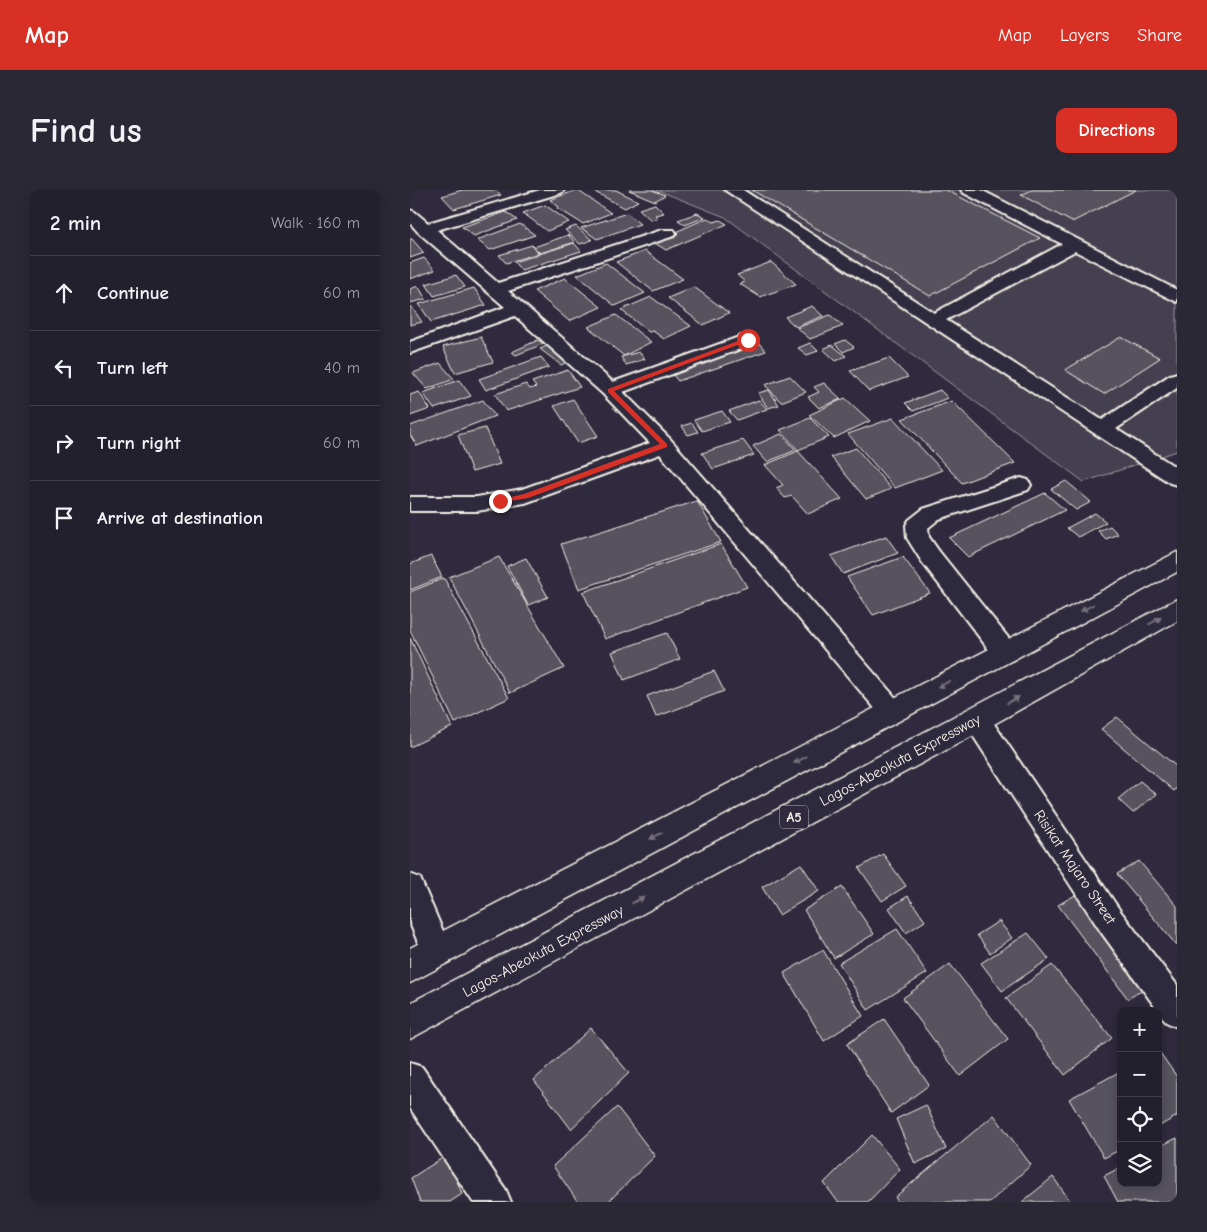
<!DOCTYPE html>
<html lang="en">
<head>
<meta charset="utf-8">
<style>
	body { margin:0; font-family:"Comic Neue",sans-serif; background:#2b2836; color:#f1f3f6 }
	.controls { position:absolute; right:15px; bottom:15px; display:grid; overflow:hidden; border-radius:10px; box-shadow:0 2px 12px #0003 }
	.controls button { width:45px; height:45px; display:grid; place-items:center; padding:0; border:0; border-bottom:1px solid #403e4a; background:#23202e; color:#f1f3f6; font:25px sans-serif }
	.stop { position:absolute; width:15px; height:15px; margin:-11px; border:4px solid #d93025; border-radius:50%; background:#fff }
	.stop.end { background:#d93025; border-color:#fff; box-shadow:0 1px 5px #0008 }
	.list { margin:0; padding:0; list-style:none }
	h2 { display:flex; justify-content:space-between; align-items:center; height:65px; margin:0; padding:0 20px; font-size:21px }
	h2 small { font-size:16px; font-weight:400; color:#a3a3aa }
	.list li { display:grid; grid-template-columns:32px 1fr auto; gap:15px; align-items:center; box-sizing:border-box; height:75px; padding:0 20px; border-top:1px solid #403e4a }
	.list b { display:block; font-size:19px; white-space:nowrap }
	.list em { font-size:16px; font-style:normal; color:#a3a3aa }
	.icon { flex:none; width:28px; height:28px; fill:none; stroke:currentColor; stroke-width:2; stroke-linecap:round; stroke-linejoin:round }
	.map { position:relative; flex:none; width:767px; height:1012px; overflow:hidden; border-radius:10px }
	header { display:flex; align-items:center; gap:30px; box-sizing:border-box; height:70px; padding:0 25px; background:#d93025; color:#fff }
	header strong { font-size:24px }
	nav { display:flex; gap:28px; margin-inline-start:auto; font-size:18px }
	.intro { display:flex; align-items:center; justify-content:space-between; box-sizing:border-box; height:120px; padding:0 30px }
	h1 { margin:0; font-size:35px }
	.button { padding:12px 22px; border-radius:10px; background:#d93025; color:#fff; font-size:18px; font-weight:700 }
	main { display:flex; gap:30px; padding:0 30px }
	aside { flex:1; background:#23202e; border-radius:10px; box-shadow:0 2px 12px #0003 }
	.map>svg:first-child { display:block }
	.green { fill:#454050; stroke:#9c989c }
	.building { fill:#56525f; stroke:#f4f1e8 }
	.lines { fill:none; stroke-linecap:round; stroke-linejoin:round }
	.minor-casing { stroke:#f4f1e8; stroke-width:4 }
	.highway-casing { stroke:#f4f1e8; stroke-width:3 }
	.minor { fill:#2f2a3d; fill-rule:evenodd }
	.highway { fill:#2f2a3d; fill-rule:evenodd }
	.oneway { fill:#747079 }
	.route { fill:#d93025 }
	.labels { text-anchor:middle; stroke-width:4; stroke-linejoin:round; paint-order:stroke }
	.shield { fill:#2f2a3d; stroke:#b9b5b5; stroke-width:1 }
	.shield-label { font-size:14px; font-weight:bold; fill:#f4f1e8 }
	.street-label { font-size:15px; fill:#f4f1e8; stroke:#2f2a3d }
</style>
</head>
<body>
<header>
<strong>Map</strong>
<nav><a>Map</a><a>Layers</a><a>Share</a></nav>
</header>
<div class="intro"><h1>Find us</h1><a class="button">Directions</a></div>
<main>
<aside>
<h2>2 min<small>Walk · 160 m</small></h2>
<ul class="list">
<li><svg class="icon" aria-label="ahead" viewBox="0 0 24 24"><path d="M12 20V5M6 11l6-6 6 6"/></svg><div><b>Continue</b></div><em>60 m</em></li>
<li><svg class="icon" aria-label="left" viewBox="0 0 24 24"><path d="M17 20v-9H6M10 6l-5 5 5 5"/></svg><div><b>Turn left</b></div><em>40 m</em></li>
<li><svg class="icon" aria-label="right" viewBox="0 0 24 24"><path d="M7 20v-9h11M14 6l5 5-5 5"/></svg><div><b>Turn right</b></div><em>60 m</em></li>
<li><svg class="icon" aria-label="arrive" viewBox="0 0 24 24"><path d="M6 21V4h12l-3 4 3 4H6"/></svg><div><b>Arrive at destination</b></div></li>
</ul>
</aside>
<div class="map">
<svg width="767" height="1012" viewBox="0 0 767 1012">
	<rect width="100%" height="100%" fill="#2f2a3d"/>
	<filter id="ink" filterUnits="userSpaceOnUse"><feTurbulence type="fractalNoise" baseFrequency=".02" numOctaves="2"/><feDisplacementMap in="SourceGraphic" scale="10" xChannelSelector="R" yChannelSelector="G"/><feConvolveMatrix kernelMatrix="1 2 1 2 8 2 1 2 1" color-interpolation-filters="sRGB"/></filter>
	<g filter="url(#ink)">
		<polygon class="green" points="247,0 767,0 767,261 674,292 315,27"/>
		<g class="building">
			<polygon points="52,0 86,0 91,5 44,19 32,6"/>
			<polygon points="167,0 201,23 173,34 147,18 149,17 140,10"/>
			<polygon points="186,0 206,0 228,11 215,18 183,1"/>
			<polygon points="219,0 242,0 255,5 245,11"/>
			<polygon points="342,0 536,0 630,48 520,106"/>
			<polygon points="622,0 726,0 662,32 611,5"/>
			<polygon points="245,14 254,23 245,25 248,28 241,30 229,19"/>
			<polygon points="135,15 159,32 137,41 113,23"/>
			<polygon points="96,22 107,30 64,46 52,37"/>
			<polygon points="217,23 230,34 187,49 171,38"/>
			<polygon points="287,23 295,27 275,35 268,30"/>
			<polygon points="297,28 304,32 310,30 317,34 256,60 243,52"/>
			<polygon points="110,34 125,45 80,60 67,50"/>
			<polygon points="166,36 182,50 170,54 155,40"/>
			<polygon points="158,45 165,52 130,63 124,57"/>
			<polygon points="0,49 2,49 14,63 0,68"/>
			<polygon points="164,53 171,61 111,80 104,72"/>
			<polygon points="122,55 129,63 96,73 89,65"/>
			<polygon points="235,61 273,89 243,101 206,72"/>
			<polygon points="14,68 25,80 0,89 0,73"/>
			<polygon points="361,72 386,94 350,107 330,94 335,92 327,85"/>
			<polygon points="196,73 235,103 205,116 167,85"/>
			<polygon points="46,85 55,97 24,106 16,94"/>
			<polygon points="155,88 191,117 159,131 124,101"/>
			<polygon points="8,96 16,109 0,113 0,99"/>
			<polygon points="284,97 319,123 293,135 258,108"/>
			<polygon points="64,98 76,115 21,132 9,114"/>
			<polygon points="241,107 281,136 254,149 243,141 239,142 211,120"/>
			<polygon points="0,116 1,116 12,132 0,135"/>
			<polygon points="402,116 413,126 386,137 375,127"/>
			<polygon points="206,125 241,152 214,166 178,137"/>
			<polygon points="420,125 433,136 400,149 387,138"/>
			<polygon points="71,147 83,172 45,183 33,157"/>
			<polygon points="711,147 750,168 694,204 655,180"/>
			<polygon points="128,150 133,154 106,165 102,162"/>
			<polygon points="435,150 444,157 433,162 425,154"/>
			<polygon points="347,151 356,161 268,191 260,181"/>
			<polygon points="400,153 408,161 397,165 388,158"/>
			<polygon points="142,154 160,167 154,170 157,172 151,175 130,159"/>
			<polygon points="422,155 436,166 426,171 413,159"/>
			<polygon points="229,162 235,169 216,175 211,167"/>
			<polygon points="131,167 139,177 76,200 69,189"/>
			<polygon points="479,168 498,187 459,201 440,181"/>
			<polygon points="30,173 44,189 17,199 3,183"/>
			<polygon points="158,180 170,197 96,221 85,204 116,194 120,199 126,197 122,192"/>
			<polygon points="380,186 396,202 371,212 355,195"/>
			<polygon points="49,190 61,206 24,219 13,203"/>
			<polygon points="414,193 431,209 409,218 398,207 409,202 404,197"/>
			<polygon points="359,200 369,215 358,218 348,203"/>
			<polygon points="530,200 538,208 503,221 495,213"/>
			<polygon points="9,202 20,219 0,226 0,205"/>
			<polygon points="435,208 460,231 424,248 399,225"/>
			<polygon points="163,209 188,246 168,253 144,216"/>
			<polygon points="73,210 85,226 7,256 0,245 0,236"/>
			<polygon points="349,210 357,219 327,230 319,221"/>
			<polygon points="542,211 605,273 552,293 492,229"/>
			<polygon points="312,221 320,232 292,241 284,230"/>
			<polygon points="400,228 419,247 388,260 370,240"/>
			<polygon points="483,228 532,280 485,298 438,244"/>
			<polygon points="282,233 288,242 278,245 272,236"/>
			<polygon points="75,238 90,274 62,282 48,245"/>
			<polygon points="371,244 386,260 357,272 343,256"/>
			<polygon points="333,250 344,265 303,279 292,263"/>
			<polygon points="446,258 481,299 456,309 421,267"/>
			<polygon points="388,261 432,309 398,324 382,306 375,308 366,298 373,295 355,275"/>
			<polygon points="656,291 681,312 666,320 641,299"/>
			<polygon points="635,303 655,320 558,367 539,348"/>
			<polygon points="287,311 311,352 169,399 151,354"/>
			<polygon points="685,323 696,332 668,347 657,338"/>
			<polygon points="700,336 708,344 696,349 688,341"/>
			<polygon points="476,346 488,363 433,384 421,366"/>
			<polygon points="311,354 337,397 195,449 173,402"/>
			<polygon points="21,366 32,387 0,400 0,374"/>
			<polygon points="89,367 154,478 100,503 39,387"/>
			<polygon points="493,367 520,403 463,425 437,387"/>
			<polygon points="116,368 138,407 118,415 97,376"/>
			<polygon points="34,388 99,508 45,533 0,440 0,402"/>
			<polygon points="257,443 270,469 214,490 202,462"/>
			<polygon points="0,448 42,537 0,557"/>
			<polygon points="304,481 314,501 246,527 237,506"/>
			<polygon points="707,527 767,577 767,598 764,601 691,539"/>
			<polygon points="730,591 746,604 723,623 708,609"/>
			<polygon points="473,664 496,696 472,711 449,678"/>
			<polygon points="729,671 767,716 767,756 707,684"/>
			<polygon points="391,674 409,701 369,725 352,697"/>
			<polygon points="432,697 464,744 424,768 394,720"/>
			<polygon points="667,704 738,796 718,809 648,715"/>
			<polygon points="498,706 515,731 496,743 479,718"/>
			<polygon points="589,731 602,748 580,763 567,745"/>
			<polygon points="487,739 517,783 458,820 429,773"/>
			<polygon points="618,743 639,769 592,801 571,773"/>
			<polygon points="413,760 453,826 414,851 374,783"/>
			<polygon points="540,774 598,849 550,886 493,808"/>
			<polygon points="642,775 702,848 655,885 596,808"/>
			<polygon points="474,829 519,895 481,923 437,854"/>
			<polygon points="181,838 219,883 161,939 124,890"/>
			<polygon points="748,860 767,887 767,926 748,937"/>
			<polygon points="711,881 711,959 694,968 659,909"/>
			<polygon points="516,915 536,959 505,974 486,929"/>
			<polygon points="207,917 245,966 198,1012 168,1012 143,976"/>
			<polygon points="584,925 621,975 580,1012 488,1012 485,1007"/>
			<polygon points="462,945 490,979 458,1012 428,1012 414,993"/>
			<polygon points="767,948 767,1012 708,1012 694,986 711,977 711,993 748,993 748,957"/>
			<polygon points="37,965 52,1004 40,1012 10,1012 1,988"/>
			<polygon points="643,987 661,1012 612,1012"/>
		</g>
		<g class="lines">
			<defs>
				<g id="minor">
					<polygon points="130,0 154,0 151,3 27,40 88,93 252,40 264,40 266,43 264,46 98,101 203,192 332,146 344,146 347,150 344,154 213,202 261,250 491,514 495,521 491,528 482,531 473,528 250,264 115,313 67,321 0,321 0,307 67,307 112,299 240,253 193,204 105,126 0,163 0,152 95,117 8,42 0,33 0,20 5,22 18,33"/>
					<polygon points="315,0 333,0 524,123 652,54 554,3 551,0 571,0 767,100 767,112 665,61 536,130 692,230 760,185 767,183 767,198 706,239 767,278 767,295 760,293"/>
					<polygon points="611,288 618,290 621,295 618,300 529,329 518,338 519,347 528,360 604,455 607,462 604,469 595,472 586,469 512,372 497,348 496,335 499,330 513,319"/>
					<polygon points="567,519 576,522 711,722 767,795 767,837 756,832 691,742 558,538 554,530 558,522"/>
					<polygon points="0,684 10,688 42,762 38,772 27,777 16,772 0,733"/>
					<polygon points="0,873 12,877 96,1000 101,1012 63,1012 0,918"/>
				</g>
				<g id="highway">
					<polygon points="767,362 767,382 0,793 0,758"/>
					<polygon points="767,409 767,431 577,538 0,849 0,813"/>
				</g>
			</defs>
			<use href="#minor" class="minor-casing"/>
			<use href="#highway" class="highway-casing"/>
			<use href="#minor" class="minor"/>
			<use href="#highway" class="highway"/>
		</g>
		<defs><path id="oneway-solid" d="M-6-.8H1V-3.2L6.5 0L1 3.2V.8H-6Z" transform="scale(1.25)"/></defs>
		<g class="oneway">
			<use href="#oneway-solid" transform="translate(677 418) rotate(152)"/>
			<use href="#oneway-solid" transform="translate(745 431) rotate(-29)"/>
			<use href="#oneway-solid" transform="translate(534 494) rotate(152)"/>
			<use href="#oneway-solid" transform="translate(603 510) rotate(-29)"/>
			<use href="#oneway-solid" transform="translate(390 570) rotate(152)"/>
			<use href="#oneway-solid" transform="translate(246 646) rotate(152)"/>
			<use href="#oneway-solid" transform="translate(228 710) rotate(-28)"/>
		</g>
	</g>
	<polygon class="route" points="336,148 341,150 204,201 257,254 257,257 118,308 88,313 88,310 114,304 250,254 198,202 198,199"/>
	<g class="labels">
		<rect class="shield" x="370" y="615.5" width="28" height="23" rx="4"/>
		<g class="shield-label">
			<text x="384" y="632">A5</text>
		</g>
		<g class="street-label">
			<text transform="translate(490 570) rotate(-28)" y="5">Lagos-Abeokuta Expressway</text>
			<text transform="translate(665 677) rotate(56)" y="5">Risikat Majaro Street</text>
			<text transform="translate(133 761) rotate(-28)" y="5">Lagos-Abeokuta Expressway</text>
		</g>
	</g>
</svg>
<div class="controls">
<button>+</button>
<button>−</button>
<button><svg class="icon" aria-label="locate" viewBox="0 0 24 24"><circle cx="12" cy="12" r="6"/><path d="M12 2v4M12 18v4M2 12h4M18 12h4"/></svg></button>
<button><svg class="icon" aria-label="layers" viewBox="0 0 24 24"><path d="M12 4l9 5-9 5-9-5zM3 14l9 5 9-5"/></svg></button>
</div>
<div class="stop" style="left:338px;top:150px"></div>
<div class="stop end" style="left:90px;top:311px"></div>
</div>
</main>
</body>
</html>
